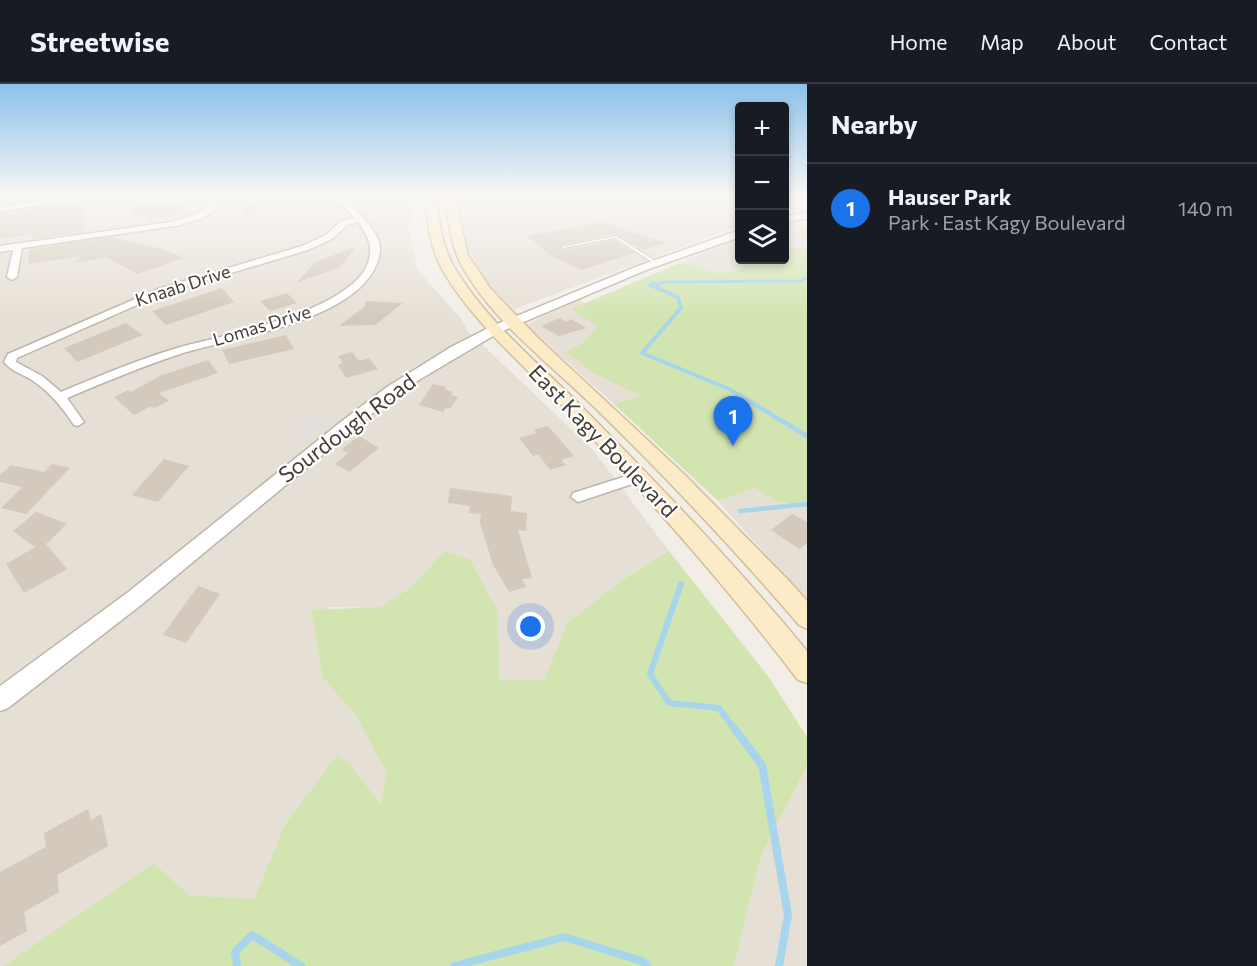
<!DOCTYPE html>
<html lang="en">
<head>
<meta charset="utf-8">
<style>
	body { margin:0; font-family:Commissioner,sans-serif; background:#242831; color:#f1f3f6 }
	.controls { position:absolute; right:18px; top:18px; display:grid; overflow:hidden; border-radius:6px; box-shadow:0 3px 9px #0003 }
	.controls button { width:54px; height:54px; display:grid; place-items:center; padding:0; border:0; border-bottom:2px solid #363941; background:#171b24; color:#f1f3f6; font:30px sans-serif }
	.you { position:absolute; left:531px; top:543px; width:21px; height:21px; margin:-15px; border:4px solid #fff; border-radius:50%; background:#1a73e8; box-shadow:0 0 0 9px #1a73e833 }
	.badge { display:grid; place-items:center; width:39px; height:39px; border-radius:50%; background:#1a73e8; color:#fff; font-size:20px; font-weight:700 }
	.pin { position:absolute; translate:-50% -50px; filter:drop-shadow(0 2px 3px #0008) }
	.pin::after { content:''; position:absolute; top:32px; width:21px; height:18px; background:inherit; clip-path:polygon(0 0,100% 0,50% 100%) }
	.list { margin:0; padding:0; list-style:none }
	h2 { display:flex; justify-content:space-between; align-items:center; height:78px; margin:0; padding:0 24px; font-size:26px }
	h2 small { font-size:20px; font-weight:400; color:#9ea1a6 }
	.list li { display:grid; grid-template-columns:39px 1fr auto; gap:18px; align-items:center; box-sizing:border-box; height:90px; padding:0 24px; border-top:2px solid #363941 }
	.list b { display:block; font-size:22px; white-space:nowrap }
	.list p { margin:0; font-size:20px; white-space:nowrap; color:#9ea1a6 }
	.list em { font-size:20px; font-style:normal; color:#9ea1a6 }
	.icon { flex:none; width:33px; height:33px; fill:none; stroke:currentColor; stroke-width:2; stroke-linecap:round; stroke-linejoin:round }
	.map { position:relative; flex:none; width:807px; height:882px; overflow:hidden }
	header { display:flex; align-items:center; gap:36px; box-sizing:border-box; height:84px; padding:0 30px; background:#171b24; border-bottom:2px solid #363941 }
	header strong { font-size:28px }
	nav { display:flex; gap:33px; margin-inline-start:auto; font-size:21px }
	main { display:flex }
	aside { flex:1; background:#171b24 }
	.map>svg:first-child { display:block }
	.residential { fill:#e6dfd5 }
	.green { fill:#d2e5b1 }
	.parking { fill:#e1dedb }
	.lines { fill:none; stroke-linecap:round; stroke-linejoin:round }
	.stream-far4 { stroke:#a6d5ec; stroke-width:3 }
	.stream-far3 { stroke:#a6d5ec; stroke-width:4 }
	.stream-far2 { stroke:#a6d5ec; stroke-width:4.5 }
	.stream-far1 { stroke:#a6d5ec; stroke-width:6 }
	.stream { stroke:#a6d5ec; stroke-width:8 }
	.building { fill:#d3c9bd }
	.service-casing { stroke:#bdb5aa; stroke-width:2 }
	.minor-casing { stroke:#bdb5aa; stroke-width:3 }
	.tertiary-casing { stroke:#bdb5aa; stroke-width:3 }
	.secondary-casing { stroke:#d0bd98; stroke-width:3 }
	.service { fill:#fff; fill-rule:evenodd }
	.minor { fill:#fff; fill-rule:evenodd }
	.tertiary { fill:#fff; fill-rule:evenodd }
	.secondary { fill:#fcebc7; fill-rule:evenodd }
	.labels { text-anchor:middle; stroke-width:4.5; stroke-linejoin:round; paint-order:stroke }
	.far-street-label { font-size:18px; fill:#453e36; stroke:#fff }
	.street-label { font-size:22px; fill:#453e36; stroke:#fff }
</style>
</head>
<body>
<header>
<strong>Streetwise</strong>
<nav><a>Home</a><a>Map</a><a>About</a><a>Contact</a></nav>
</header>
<main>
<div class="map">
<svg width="807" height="882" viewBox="0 0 807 882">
	<rect width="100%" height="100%" fill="#f2eee7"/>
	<g class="residential">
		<polygon points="0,112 416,112 408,147 418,186 462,236 467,246 594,367 669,467 624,495 567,539 544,596 499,595 498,527 470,475 444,467 413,502 381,524 330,523 323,594 356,632 386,688 381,722 349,679 284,742 254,815 189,811 154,779 3,882 0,882"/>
		<polygon points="456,112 739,112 739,142 514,225 493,205 478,184 464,155"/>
		<polygon points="785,112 807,112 807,124 785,129"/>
		<polygon points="796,140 807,146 807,165 785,166 784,142"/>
		<polygon points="739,153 740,176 754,176 740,186 714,189 695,181 680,179"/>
		<polygon points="579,215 684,300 614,320 526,241"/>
		<polygon points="755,404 774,416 807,424 807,517 718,417"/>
		<polygon points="807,682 807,882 734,882 761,772"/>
	</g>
	<g class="green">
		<polygon points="794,164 807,165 807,424 774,416 755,404 718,417 614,320 641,312 594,289 566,268 585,258 597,242 571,225 680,179 695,181 714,189 740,186 754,176 784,176 785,166"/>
		<polygon points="444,467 470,475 498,527 499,595 544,596 567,539 624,495 669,467 768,592 807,653 807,682 761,772 734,882 3,882 154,779 189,811 254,815 284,742 337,671 349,679 381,721 386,688 356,632 323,594 311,526 381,523 413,502"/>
	</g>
	<polygon class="parking" points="320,330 331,337 304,356 293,349"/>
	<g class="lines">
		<polyline class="stream-far4" points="652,202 665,198 801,197 807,194"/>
		<polyline class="stream-far3" points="654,200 650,201 678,213 681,224 642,269 729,305 746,315"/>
		<g class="stream-far2">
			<polyline points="744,314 807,352"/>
			<polyline points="740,427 807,420"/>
		</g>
		<polyline class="stream-far1" points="681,500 650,590 669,619 719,624 735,646"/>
		<g class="stream">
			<polyline points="734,644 762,681 788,831 779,882"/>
			<polyline points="237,882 235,868 252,851 301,882"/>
			<polyline points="454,882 564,853 642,877 647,882"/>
		</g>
	</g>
	<g class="building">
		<polygon points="0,112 65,112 0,121"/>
		<polygon points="152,112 154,114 196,112 180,130 149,135 146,130 135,133 132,115"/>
		<polygon points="250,112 257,112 257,124 246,133 241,118"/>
		<polygon points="84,117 85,146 81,147 85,148 32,155 32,151 28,151 0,155 0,129"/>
		<polygon points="597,139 603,139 666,159 643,166 616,150 559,162 563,166 615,156 634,169 582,186 553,173 527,152"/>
		<polygon points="111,153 163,165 183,174 137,190 106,173 73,179 82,172 28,180 30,165"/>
		<polygon points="356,163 340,183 296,199 317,177"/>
		<polygon points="222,204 234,218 166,241 152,227"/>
		<polygon points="287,209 297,219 270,227 260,217"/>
		<polygon points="366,217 403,219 375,241 339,242 364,223"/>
		<polygon points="560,234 566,238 571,235 586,244 559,252 541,242"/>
		<polygon points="126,239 143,251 77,278 64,264"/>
		<polygon points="286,251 294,265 229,280 222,266"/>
		<polygon points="352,268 359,277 369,274 378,285 346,294 338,281 343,279 338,272"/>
		<polygon points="208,276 218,289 159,309 169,317 154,324 151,322 134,331 114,313 128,306 131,308 162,291"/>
		<polygon points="433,300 446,303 446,306 453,308 451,311 458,313 450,325 446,323 443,328 419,321"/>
		<polygon points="548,342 574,372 561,376 566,381 550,386 538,370 533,372 519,354 537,349 533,346"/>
		<polygon points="359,352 379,364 349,388 335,380 348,369 341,366"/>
		<polygon points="164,375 189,382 158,418 132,411"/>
		<polygon points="52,380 70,384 26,430 1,424 22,403 0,398 0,391 11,381 44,388"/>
		<polygon points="450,404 512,412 511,427 527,429 526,447 518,446 532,494 522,495 526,503 509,508 493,481 480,439 481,430 469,429 470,422 448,419"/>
		<polygon points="36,428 67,440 46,460 67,485 24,509 6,480 35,463 13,447"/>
		<polygon points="792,430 807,438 807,459 799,465 771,446"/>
		<polygon points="198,502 220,510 186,559 163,551"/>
		<polygon points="88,725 91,736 101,730 108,762 57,791 59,808 24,828 27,847 0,862 0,788 46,763 44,749"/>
	</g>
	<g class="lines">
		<defs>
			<polygon id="service" points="616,152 659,179 655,180 615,154 563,164 561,163"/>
			<g id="minor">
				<polygon points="82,112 103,112 0,127 0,123"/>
				<path d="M216 112H224C213 134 197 136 175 142L22 164 17 193 12 196 7 193 13 166 0 168V162L171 138C189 133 208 129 216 112Z"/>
				<path d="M334 112H342C354 126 382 147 380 167 372 235 235 253 183 269 143 282 105 298 67 314L84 338 78 342 74 341C62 323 50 308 32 296 22 290 11 287 4 278L8 270 158 205 302 162 326 151 341 137 354 134ZM358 138C421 217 221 251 177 264 137 276 99 292 61 308L42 292 16 278 17 274 164 209 308 166 332 155 347 141Z"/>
				<polygon points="639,388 644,390 646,393 644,396 578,418 571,413 573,409"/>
			</g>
			<g id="tertiary">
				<polygon points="807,128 807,134 784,139 784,133"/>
				<polygon points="740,146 740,153 646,186 498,249 397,309 141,521 8,624 0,627 0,602 127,509 342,337 387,303 451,263 490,243 638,182"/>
			</g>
			<g id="secondary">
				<path d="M426 112H436C439 138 442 164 456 186 488 239 539 279 582 323 660 402 737 482 807 567V599L798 596C728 504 651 418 573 333 529 285 476 243 443 187 430 164 427 138 426 112Z"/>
				<path d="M444 112H454L468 171 490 204 538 254 686 392 791 499 807 517V545L799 541C734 465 665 392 593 322 548 278 493 238 462 182 450 161 449 135 444 112Z"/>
			</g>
		</defs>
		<use href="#service" class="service-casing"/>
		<use href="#minor" class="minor-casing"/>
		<use href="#tertiary" class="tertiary-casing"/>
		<use href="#secondary" class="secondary-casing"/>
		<use href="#service" class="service"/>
		<use href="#minor" class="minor"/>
		<use href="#tertiary" class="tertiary"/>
		<use href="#secondary" class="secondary"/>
	</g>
	<linearGradient id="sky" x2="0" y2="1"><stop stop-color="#8dc1ea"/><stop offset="0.48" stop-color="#f9f7f4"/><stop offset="1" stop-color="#f9f7f4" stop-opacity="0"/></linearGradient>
	<rect width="807" height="235" fill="url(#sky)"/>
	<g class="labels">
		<g class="far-street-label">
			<text transform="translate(183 202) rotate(-18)" y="6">Knaab Drive</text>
			<text transform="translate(262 242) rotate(-17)" y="6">Lomas Drive</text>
		</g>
		<g class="street-label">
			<text transform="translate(347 344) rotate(-37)" y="8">Sourdough Road</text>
			<text transform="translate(603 357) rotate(46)" y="8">East Kagy Boulevard</text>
		</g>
	</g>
</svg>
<div class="controls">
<button>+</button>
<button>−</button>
<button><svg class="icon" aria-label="layers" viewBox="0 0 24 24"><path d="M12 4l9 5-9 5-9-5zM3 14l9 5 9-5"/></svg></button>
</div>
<div class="you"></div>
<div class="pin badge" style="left:733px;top:362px">1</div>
</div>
<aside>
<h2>Nearby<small></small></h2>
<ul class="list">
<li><span class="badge">1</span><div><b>Hauser Park</b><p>Park · East Kagy Boulevard</p></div><em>140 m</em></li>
</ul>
</aside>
</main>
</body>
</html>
